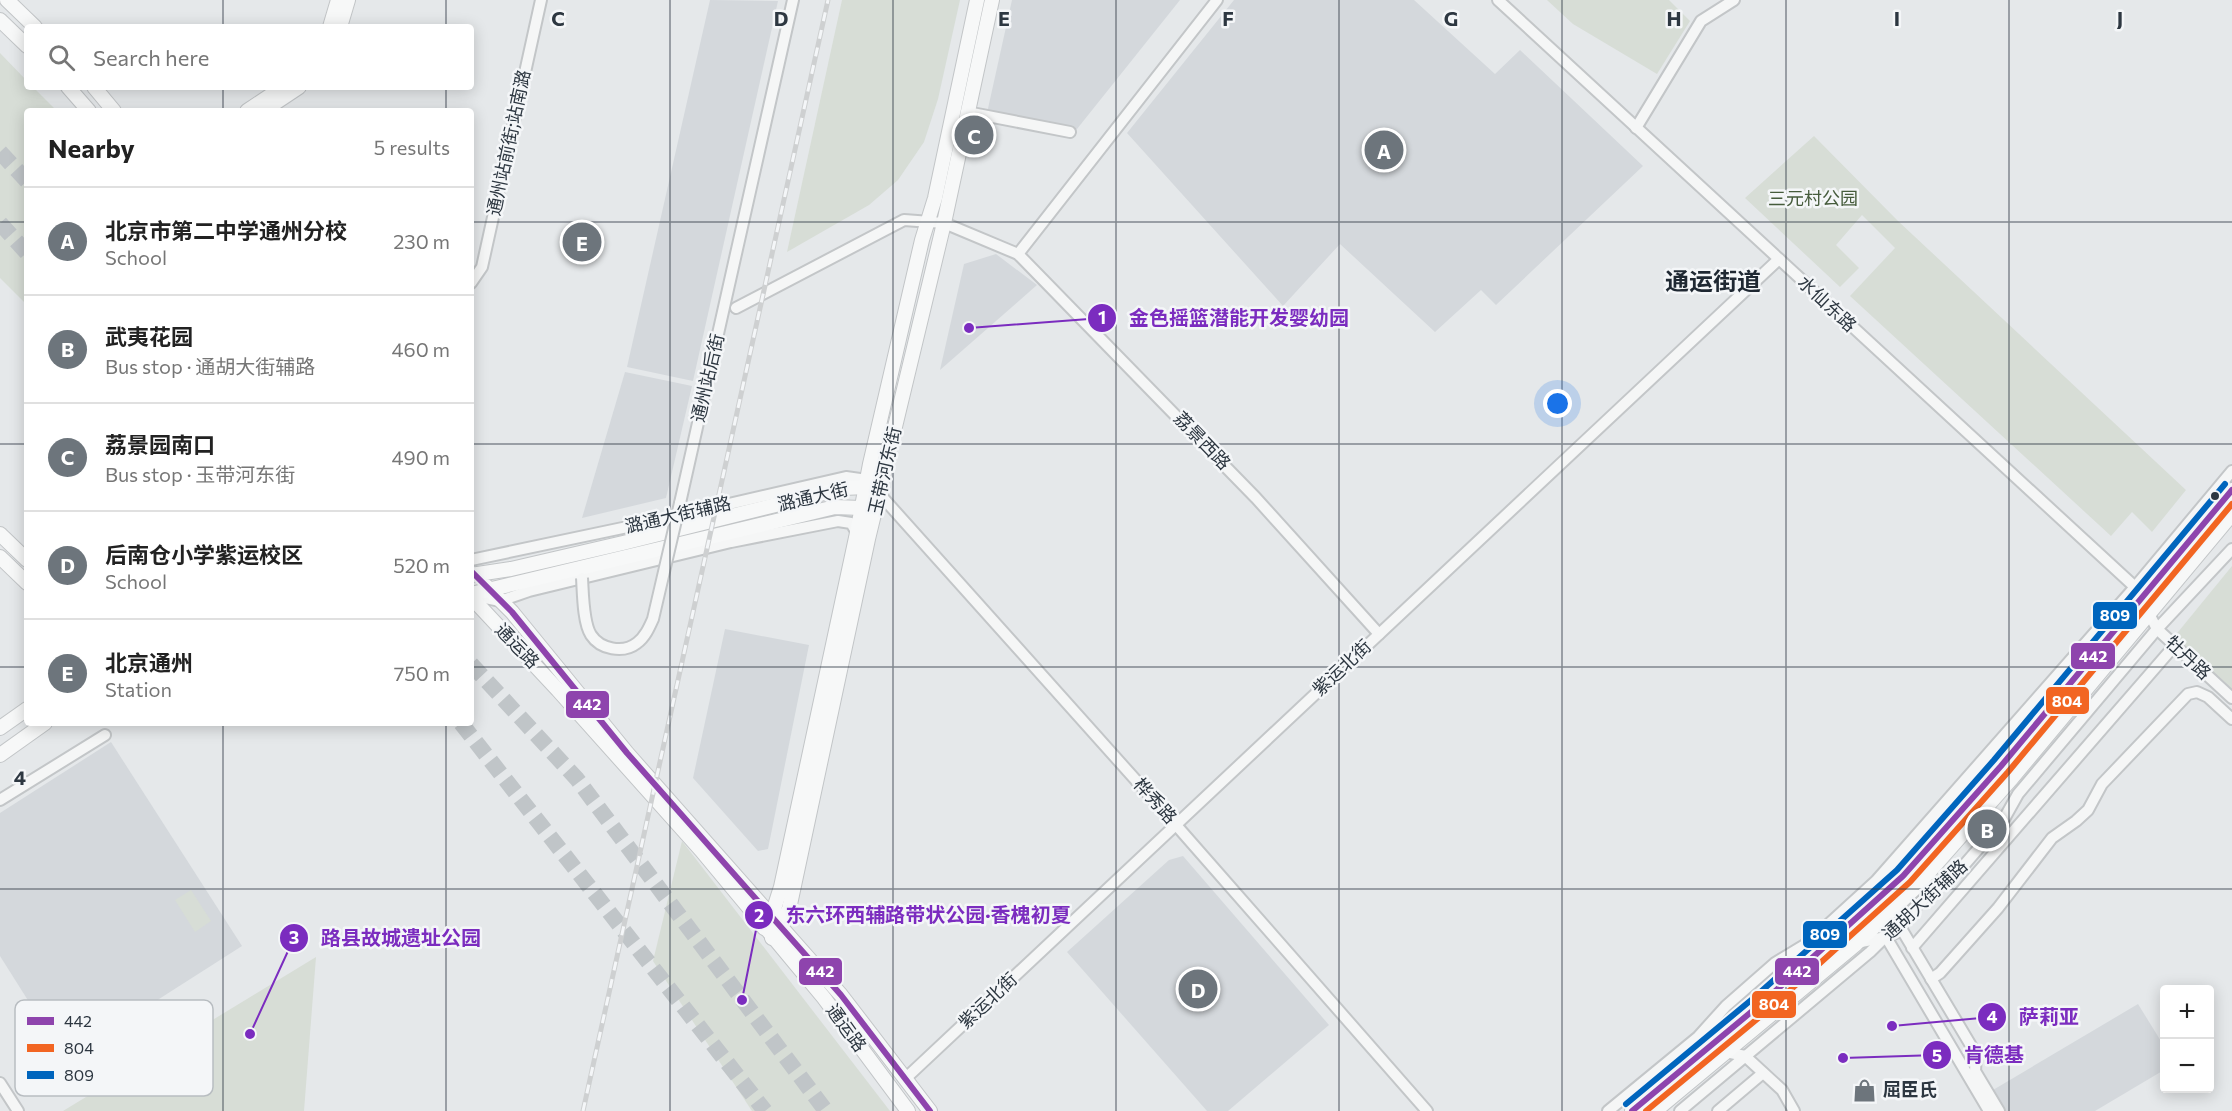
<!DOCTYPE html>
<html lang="en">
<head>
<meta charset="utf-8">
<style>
	body { margin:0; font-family:Commissioner,"Noto Sans SC",sans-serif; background:#f2f2f2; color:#222 }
	.controls { position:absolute; right:18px; bottom:18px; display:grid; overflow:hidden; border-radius:6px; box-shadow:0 3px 15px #0003 }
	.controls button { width:54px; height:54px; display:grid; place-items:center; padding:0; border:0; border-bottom:2px solid #e0e0e0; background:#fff; color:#222; font:30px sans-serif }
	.you { position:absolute; left:1558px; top:404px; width:21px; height:21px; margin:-15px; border:4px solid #fff; border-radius:50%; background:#1a73e8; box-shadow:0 0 0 9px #1a73e833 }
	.badge { display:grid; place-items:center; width:39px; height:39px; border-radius:50%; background:#6d757c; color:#fff; font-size:20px; font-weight:700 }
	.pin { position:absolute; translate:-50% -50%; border:3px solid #fff; box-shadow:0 2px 6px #0006 }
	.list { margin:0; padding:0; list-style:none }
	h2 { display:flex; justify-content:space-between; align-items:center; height:78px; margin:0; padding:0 24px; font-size:26px }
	h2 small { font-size:20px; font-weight:400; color:#767676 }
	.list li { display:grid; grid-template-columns:39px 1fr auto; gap:18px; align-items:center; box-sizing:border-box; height:108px; padding:0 24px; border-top:2px solid #e0e0e0 }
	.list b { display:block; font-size:22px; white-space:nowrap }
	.list p { margin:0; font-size:20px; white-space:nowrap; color:#767676 }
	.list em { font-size:20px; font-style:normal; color:#767676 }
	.icon { flex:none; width:33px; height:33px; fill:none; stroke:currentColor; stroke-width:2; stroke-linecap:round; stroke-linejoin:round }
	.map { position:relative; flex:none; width:2232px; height:1111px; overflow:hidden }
	.search { position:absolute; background:#fff; box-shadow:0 3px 15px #0003; left:24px; top:24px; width:450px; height:66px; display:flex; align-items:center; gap:15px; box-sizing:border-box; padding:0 21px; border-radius:6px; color:#767676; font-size:22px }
	.panel { position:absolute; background:#fff; box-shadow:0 3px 15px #0003; left:24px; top:108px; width:450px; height:618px; border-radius:6px }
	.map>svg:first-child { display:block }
	.built { fill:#d4d8dc }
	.green { fill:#d7ddd6 }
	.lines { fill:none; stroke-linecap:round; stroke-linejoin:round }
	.highway-tunnel { stroke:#c0c5c8; stroke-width:16; stroke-dasharray:16 8; stroke-linecap:butt }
	.minor-casing { stroke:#c3c6c8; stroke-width:14 }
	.major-casing { stroke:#c2c5c7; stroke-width:16 }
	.minor { stroke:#f5f6f6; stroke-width:10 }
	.major { stroke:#f7f8f8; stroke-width:14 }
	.rail-casing { stroke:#ced0d1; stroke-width:5 }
	.rail { stroke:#f4f6f8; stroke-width:3; stroke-dasharray:9; stroke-linecap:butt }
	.minor-bridge-casing { stroke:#c3c6c8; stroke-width:14; stroke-linecap:butt }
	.minor-bridge { stroke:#f5f6f6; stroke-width:10 }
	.bus-1-casing { stroke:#f4f6f8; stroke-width:10 }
	.bus-2-casing { stroke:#f4f6f8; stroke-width:10 }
	.bus-3-casing { stroke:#f4f6f8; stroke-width:10 }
	.bus-1 { stroke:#8e44ad; stroke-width:6 }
	.bus-2 { stroke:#f26522; stroke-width:6 }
	.bus-3 { stroke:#0065bd; stroke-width:6 }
	.grid { fill:none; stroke:#2d3741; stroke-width:1.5; stroke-opacity:0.55 }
	.bus-dot { fill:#2d3741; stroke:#f4f6f8; stroke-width:2 }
	.labels { text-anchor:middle; stroke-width:5; stroke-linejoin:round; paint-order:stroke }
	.street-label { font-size:18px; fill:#2d3741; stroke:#f4f6f8 }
	.park-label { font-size:18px; fill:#465c3c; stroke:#f4f6f8 }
	.poi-label { font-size:18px; font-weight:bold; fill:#2d3741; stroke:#f4f6f8; text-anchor:start }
	.district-label { font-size:24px; font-weight:bold; fill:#1f2832; stroke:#f4f6f8 }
	.key { fill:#f4f6f8; stroke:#b8bdc1; stroke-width:1.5 }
	.key-label { font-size:16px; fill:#2d3741 }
	.grid-label { font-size:20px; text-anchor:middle; font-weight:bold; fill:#2d3741; stroke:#f4f6f8; stroke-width:5; stroke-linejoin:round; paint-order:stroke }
	.leader { fill:none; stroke:#7b2cbf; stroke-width:2 }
	.callout-dot { fill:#7b2cbf; stroke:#f4f6f8; stroke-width:2 }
	.mark-label { font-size:18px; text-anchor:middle; font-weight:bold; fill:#fff }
	.callout-label { font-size:20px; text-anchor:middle; font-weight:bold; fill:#7b2cbf; stroke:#f4f6f8; stroke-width:5; stroke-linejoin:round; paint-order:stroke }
	.line-badge { stroke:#f4f6f8; stroke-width:2 }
	.badge-label { font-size:16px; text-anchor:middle; font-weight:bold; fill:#fff }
</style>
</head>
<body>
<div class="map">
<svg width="2232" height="1111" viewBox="0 0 2232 1111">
	<rect width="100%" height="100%" fill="#e5e8ea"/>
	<g class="built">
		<polygon points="710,0 778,1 693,381 627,367"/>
		<polygon points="1012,0 1180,0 1077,129 987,113"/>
		<polygon points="1234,0 1414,0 1495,74 1520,50 1643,166 1496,305 1481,290 1435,332 1340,244 1283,306 1127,133"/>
		<polygon points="996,254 1037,285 940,370 964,264"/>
		<polygon points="625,372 692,386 666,498 582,518"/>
		<polygon points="725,629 809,645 768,849 758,851 693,778"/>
		<polygon points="111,742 242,946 65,1059 0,956 0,813"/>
		<polygon points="1183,856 1329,1025 1228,1111 1207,1111 1067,952 1169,860"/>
		<polygon points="2138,1004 2164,1046 2164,1070 2095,1111 2006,1111 1993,1090"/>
	</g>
	<g class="green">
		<polygon points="842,0 960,0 938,99 924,142 898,180 869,205 787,252"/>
		<polygon points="1547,0 1669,0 1690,21 1657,74 1573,24"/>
		<polygon points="0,53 27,81 27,87 33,87 57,111 27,111 27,305 0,278"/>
		<polygon points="1814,136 1898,221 2186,490 2152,532 2132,512 2111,536 1850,296 1895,248 1862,215 1836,245 1859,268 1840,287 1745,198"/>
		<polygon points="2232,566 2232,689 2174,637"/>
		<polygon points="682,841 890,1111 752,1111 653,961"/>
		<polygon points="191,890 211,921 195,932 175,900"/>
		<polygon points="316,957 304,1111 63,1111"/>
	</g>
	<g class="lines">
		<g class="highway-tunnel">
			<polyline points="0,152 27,181"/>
			<polyline points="0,223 27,253"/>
			<polyline points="471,664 577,779 826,1111"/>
			<polyline points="461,723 765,1111"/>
		</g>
		<defs>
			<g id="minor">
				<polyline points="1498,0 2135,587 2157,629 2232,698"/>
				<polyline points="967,112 1070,132"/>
				<polyline points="1636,128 1701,21 1734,0"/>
				<polyline points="1018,254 1217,0"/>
				<polyline points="471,283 482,267 541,0"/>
				<polyline points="736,308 904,220 944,223 1018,254 1256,498 1379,634"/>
				<polyline points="680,503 793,0"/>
				<polyline points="471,560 651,522 846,477 867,480 1176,825 1427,1111"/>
				<polyline points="471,595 500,601 529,591 731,542 838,521 851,523 857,533"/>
				<polyline points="0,800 105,735"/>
				<polyline points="1886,937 1989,1111"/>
				<polyline points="1856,943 1886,937 1902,930 1976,1054 1975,1071 1999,1111"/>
				<polyline points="1912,948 2175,645"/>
				<polyline points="1931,979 1940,973 1998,908 2052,838 2076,821 2088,810 2102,784 2188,694 2197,692 2208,697 2232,719"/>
				<polyline points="1726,1052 1745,1056 1782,1090 1794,1111"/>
				<polyline points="906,1078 1779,259"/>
				<polyline points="0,1083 18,1111"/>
				<polyline points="1608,1111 1698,1037 1726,1006 1775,963 1808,943 1876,881 2135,587 2232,471"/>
				<polyline points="1680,1111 1870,952 1942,881 1965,864 2004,819 2018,794 2157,629 2232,549"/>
				<polyline points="1718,1111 1763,1073"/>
			</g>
			<g id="major">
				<polyline points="7,0 35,27"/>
				<polyline points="0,20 27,46"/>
				<polyline points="330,27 338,0"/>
				<polyline points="340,27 348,0"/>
				<polyline points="68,87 89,111"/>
				<polyline points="94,87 114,111"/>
				<polyline points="247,111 283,87"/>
				<polyline points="263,111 299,87"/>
				<polyline points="0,534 27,560"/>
				<polyline points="0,557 27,583"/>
				<polyline points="471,575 511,569 623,543 844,488 866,487 872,489"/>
				<polyline points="486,586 512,612 627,753 841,995 930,1111"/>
				<polyline points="471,594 835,507 861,508 867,503"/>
				<polyline points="471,597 558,690 701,850 824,998 908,1111"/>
				<polyline points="0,728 27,709"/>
				<polyline points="0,755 45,723"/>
				<polyline points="764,928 772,915 781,887 857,533 870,464 922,240 935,198 977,0"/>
				<polyline points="772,938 789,909 868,539 944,223 992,0"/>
				<polyline points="1632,1111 1762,1003 1903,876 2001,766 2232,490"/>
				<polyline points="1655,1111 1856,944 1913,890 2012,778 2232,514"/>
			</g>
		</defs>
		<use href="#minor" class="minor-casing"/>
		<use href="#major" class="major-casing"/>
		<use href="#minor" class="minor"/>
		<use href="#major" class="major"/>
		<defs>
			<polyline id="rail" points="583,1111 828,0"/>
		</defs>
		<use href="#rail" class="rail-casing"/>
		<use href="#rail" class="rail"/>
		<defs>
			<path id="minor-bridge" d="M582 578C583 593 583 623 591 635 600 649 623 654 637 643 645 637 649 628 653 619L680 503"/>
		</defs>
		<use href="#minor-bridge" class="minor-bridge-casing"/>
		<use href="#minor-bridge" class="minor-bridge"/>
		<defs>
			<g id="bus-1">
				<polyline points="471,571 512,612 627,753 841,995 930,1111"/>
				<polyline points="1632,1111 1762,1003 1903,876 2001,766 2232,490"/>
			</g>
			<polyline id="bus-2" points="1646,1111 1768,1010 1910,882 2008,772 2232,504"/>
			<polyline id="bus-3" points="1626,1104 1756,996 1897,870 1994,760 2225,484"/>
		</defs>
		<use href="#bus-1" class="bus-1-casing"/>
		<use href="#bus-2" class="bus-2-casing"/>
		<use href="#bus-3" class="bus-3-casing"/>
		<use href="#bus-1" class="bus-1"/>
		<use href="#bus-2" class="bus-2"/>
		<use href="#bus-3" class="bus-3"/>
	</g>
	<path class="grid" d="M223 0V27M446 0V27M670 0V1111M893 0V1111M1116 0V1111M1339 0V1111M1562 0V1111M1786 0V1111M2009 0V1111M223 87V111M446 87V111M0 222H27M471 222H2232M0 444H27M471 444H2232M0 667H27M471 667H2232M223 723V1111M446 723V1111M0 889H2232"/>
	<defs>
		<symbol id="shop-bare" viewBox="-9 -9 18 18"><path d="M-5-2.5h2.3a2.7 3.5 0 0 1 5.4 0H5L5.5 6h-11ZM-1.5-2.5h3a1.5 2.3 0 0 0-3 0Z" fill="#6d757c" stroke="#f4f6f8" stroke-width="2.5" paint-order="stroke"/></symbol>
	</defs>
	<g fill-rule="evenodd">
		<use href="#shop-bare" x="1848" y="1074" width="33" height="33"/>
	</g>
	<circle class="bus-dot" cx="2215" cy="496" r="5"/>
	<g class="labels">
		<g class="street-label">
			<text transform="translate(509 143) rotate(-78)" y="6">通州站前街;站南潞</text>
			<text transform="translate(1827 304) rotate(43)" y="6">水仙东路</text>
			<text transform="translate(708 378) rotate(-77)" y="6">通州站后街</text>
			<text transform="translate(1202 441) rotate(46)" y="6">荔景西路</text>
			<text transform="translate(885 471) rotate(-77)" y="6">玉带河东街</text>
			<text transform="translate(813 497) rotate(-13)" y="6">潞通大街</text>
			<text transform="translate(678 515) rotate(-13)" y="6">潞通大街辅路</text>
			<text transform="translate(517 646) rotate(46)" y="6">通运路</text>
			<text transform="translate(2188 658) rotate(43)" y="6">牡丹路</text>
			<text transform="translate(1342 668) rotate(-43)" y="6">紫运北街</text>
			<text transform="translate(1155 801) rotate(48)" y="6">桦秀路</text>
			<text transform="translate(1925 900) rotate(-43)" y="6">通胡大街辅路</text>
			<text transform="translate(988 1001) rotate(-43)" y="6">紫运北街</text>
			<text transform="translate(846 1028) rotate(54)" y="6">通运路</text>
		</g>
		<g class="park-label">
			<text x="1813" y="205">三元村公园</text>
		</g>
		<g class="poi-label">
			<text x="1883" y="1096">屈臣氏</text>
		</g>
		<g class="district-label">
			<text x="1713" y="290">通运街道</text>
		</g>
	</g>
	<rect x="15" y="1000" width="198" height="96" rx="9" class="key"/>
	<rect x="27" y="1017" width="27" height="8" fill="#8e44ad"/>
	<rect x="27" y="1044" width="27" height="8" fill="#f26522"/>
	<rect x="27" y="1071" width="27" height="8" fill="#0065bd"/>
	<g class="key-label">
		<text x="64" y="1027">442</text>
		<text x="64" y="1054">804</text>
		<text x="64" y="1081">809</text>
	</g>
	<g class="grid-label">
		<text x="558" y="26">C</text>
		<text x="781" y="26">D</text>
		<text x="1004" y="26">E</text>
		<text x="1228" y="26">F</text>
		<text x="1451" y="26">G</text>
		<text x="1674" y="26">H</text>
		<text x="1897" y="26">I</text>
		<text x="2120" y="26">J</text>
		<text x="20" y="785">4</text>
	</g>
	<path class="leader" d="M969 328L1102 318M742 1000L759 915M250 1034L294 938M1892 1026L1992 1017M1843 1058L1937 1055"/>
	<g class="callout-dot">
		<circle cx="969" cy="328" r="6"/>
		<circle cx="742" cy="1000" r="6"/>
		<circle cx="250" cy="1034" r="6"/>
		<circle cx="1892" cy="1026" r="6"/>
		<circle cx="1843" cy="1058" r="6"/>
		<circle cx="1102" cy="318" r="15"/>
		<circle cx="759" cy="915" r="15"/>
		<circle cx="294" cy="938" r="15"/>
		<circle cx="1992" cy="1017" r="15"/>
		<circle cx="1937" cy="1055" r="15"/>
	</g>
	<g class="mark-label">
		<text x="1102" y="324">1</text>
		<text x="759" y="922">2</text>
		<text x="294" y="944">3</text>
		<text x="1992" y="1023">4</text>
		<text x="1937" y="1062">5</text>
	</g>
	<g class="callout-label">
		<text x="1239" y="325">金色摇篮潜能开发婴幼园</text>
		<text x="928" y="922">东六环西辅路带状公园·香槐初夏</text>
		<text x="401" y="945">路县故城遗址公园</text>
		<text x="2049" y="1024">萨莉亚</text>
		<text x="1994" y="1062">肯德基</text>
	</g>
	<g class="line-badge">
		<rect x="2092" y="601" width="46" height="29" rx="6" fill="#0065bd"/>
		<rect x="2070" y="642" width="46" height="28" rx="6" fill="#8e44ad"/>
		<rect x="2045" y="686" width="45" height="29" rx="6" fill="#f26522"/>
		<rect x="565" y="690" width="45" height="29" rx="6" fill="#8e44ad"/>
		<rect x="1802" y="920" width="46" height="29" rx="6" fill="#0065bd"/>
		<rect x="1774" y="957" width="46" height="29" rx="6" fill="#8e44ad"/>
		<rect x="798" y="957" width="45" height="29" rx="6" fill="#8e44ad"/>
		<rect x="1751" y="990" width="46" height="29" rx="6" fill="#f26522"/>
	</g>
	<g class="badge-label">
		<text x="2115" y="621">809</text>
		<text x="2093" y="662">442</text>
		<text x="2067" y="707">804</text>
		<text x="587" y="710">442</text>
		<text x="1825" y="940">809</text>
		<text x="1797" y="977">442</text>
		<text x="820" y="977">442</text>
		<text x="1774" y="1010">804</text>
	</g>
</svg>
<div class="controls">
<button>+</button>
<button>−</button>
</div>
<div class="you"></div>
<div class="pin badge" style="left:1384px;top:150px">A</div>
<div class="pin badge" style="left:1987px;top:829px">B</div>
<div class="pin badge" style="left:974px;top:135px">C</div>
<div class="pin badge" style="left:1198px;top:989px">D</div>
<div class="pin badge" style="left:582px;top:242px">E</div>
<div class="search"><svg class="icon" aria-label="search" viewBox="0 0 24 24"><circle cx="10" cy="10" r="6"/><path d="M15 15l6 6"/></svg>Search here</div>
<section class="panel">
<h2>Nearby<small>5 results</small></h2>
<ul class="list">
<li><span class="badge">A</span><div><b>北京市第二中学通州分校</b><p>School</p></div><em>230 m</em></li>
<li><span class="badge">B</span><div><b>武夷花园</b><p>Bus stop · 通胡大街辅路</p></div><em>460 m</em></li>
<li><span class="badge">C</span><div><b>荔景园南口</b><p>Bus stop · 玉带河东街</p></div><em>490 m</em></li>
<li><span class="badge">D</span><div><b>后南仓小学紫运校区</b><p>School</p></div><em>520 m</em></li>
<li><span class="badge">E</span><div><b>北京通州</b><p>Station</p></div><em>750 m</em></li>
</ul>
</section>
</div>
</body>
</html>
